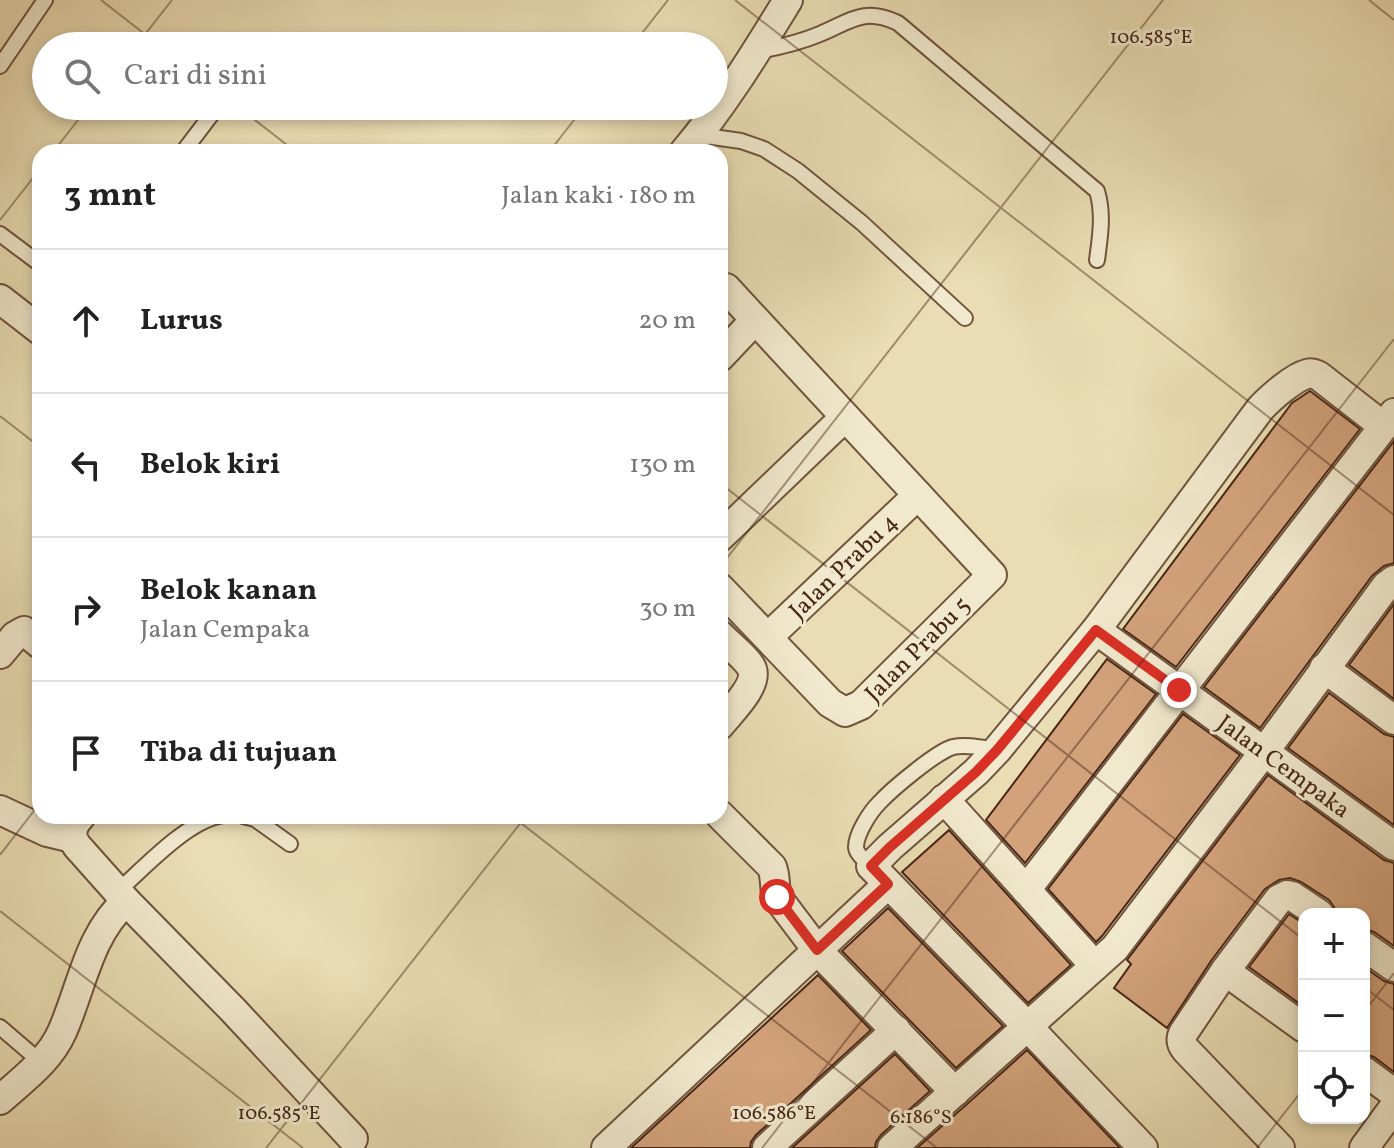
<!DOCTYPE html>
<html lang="id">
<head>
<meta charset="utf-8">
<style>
	body { margin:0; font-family:Vollkorn,serif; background:#f2f2f2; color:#222 }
	.controls { position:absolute; right:24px; bottom:24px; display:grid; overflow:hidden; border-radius:16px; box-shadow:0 4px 12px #0003 }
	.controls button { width:72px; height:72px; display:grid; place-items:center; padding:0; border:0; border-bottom:2px solid #e0e0e0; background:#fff; color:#222; font:40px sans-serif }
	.stop { position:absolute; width:24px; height:24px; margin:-18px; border:6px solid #d93025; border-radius:50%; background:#fff }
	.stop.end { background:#d93025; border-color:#fff; box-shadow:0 2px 8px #0008 }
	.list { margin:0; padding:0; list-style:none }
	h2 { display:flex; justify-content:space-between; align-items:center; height:104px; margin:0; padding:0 32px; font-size:34px }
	h2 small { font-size:26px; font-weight:400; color:#767676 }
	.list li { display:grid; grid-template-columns:52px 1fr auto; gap:24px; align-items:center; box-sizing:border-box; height:144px; padding:0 32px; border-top:2px solid #e0e0e0 }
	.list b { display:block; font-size:30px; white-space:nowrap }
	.list p { margin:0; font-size:26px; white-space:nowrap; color:#767676 }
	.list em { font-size:26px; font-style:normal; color:#767676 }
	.icon { flex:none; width:44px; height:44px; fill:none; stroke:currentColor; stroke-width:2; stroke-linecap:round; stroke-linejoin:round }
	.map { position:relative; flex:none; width:1394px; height:1148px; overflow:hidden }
	.search { position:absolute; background:#fff; box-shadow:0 4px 12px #0003; left:32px; top:32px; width:696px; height:88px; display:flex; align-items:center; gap:20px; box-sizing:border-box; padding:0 28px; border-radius:44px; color:#767676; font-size:30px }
	.panel { position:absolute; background:#fff; box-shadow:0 4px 12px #0003; left:32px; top:144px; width:696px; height:680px; border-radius:24px }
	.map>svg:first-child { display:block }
	.building { fill:#d3a27b; stroke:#472616; stroke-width:2 }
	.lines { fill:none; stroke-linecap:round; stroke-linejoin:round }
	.service-casing { stroke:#70543d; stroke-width:18 }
	.minor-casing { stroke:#70543d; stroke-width:32 }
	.service { stroke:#f1e9ce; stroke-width:14 }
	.minor { stroke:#f1e9ce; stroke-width:28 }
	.route { stroke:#d93025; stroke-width:10 }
	.ticks { fill:none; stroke:#472616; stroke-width:2; stroke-opacity:0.45 }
	.labels { text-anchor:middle; stroke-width:6; stroke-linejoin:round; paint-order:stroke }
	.street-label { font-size:24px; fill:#472616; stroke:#f1e9ce }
	.ticks-label { font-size:20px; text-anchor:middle; fill:#472616; stroke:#f1e9ce; stroke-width:6; stroke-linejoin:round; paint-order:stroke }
</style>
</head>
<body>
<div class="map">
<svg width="1394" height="1148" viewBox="0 0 1394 1148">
	<rect width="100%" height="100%" fill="#eaddb3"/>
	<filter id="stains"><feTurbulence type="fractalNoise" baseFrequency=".0025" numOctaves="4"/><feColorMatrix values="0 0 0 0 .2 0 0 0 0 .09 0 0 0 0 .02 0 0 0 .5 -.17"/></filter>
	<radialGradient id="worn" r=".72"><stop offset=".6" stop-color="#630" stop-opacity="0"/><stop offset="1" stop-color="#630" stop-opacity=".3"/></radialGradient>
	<g class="building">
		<polygon points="1310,391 1360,429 1176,667 1123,629 1292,403"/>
		<polygon points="1394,441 1394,563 1384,566 1372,576 1260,728 1204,687"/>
		<polygon points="1394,604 1394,699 1349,665"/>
		<polygon points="1107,659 1156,694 1025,863 986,820"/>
		<polygon points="1329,693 1384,734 1394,737 1394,825 1288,748"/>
		<polygon points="1183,714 1240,755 1102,936 1096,942 1048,889"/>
		<polygon points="1268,775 1384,860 1394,863 1394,946 1374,932 1364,929 1364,914 1336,914 1334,907 1329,900 1301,882 1290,878 1279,880 1265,889 1211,961 1167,1028 1114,988 1131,964 1127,960"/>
		<polygon points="949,830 1071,965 1028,1003 902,872"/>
		<polygon points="888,908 1003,1026 956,1068 842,951"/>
		<polygon points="1289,914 1304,924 1304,1007 1249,967"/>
		<polygon points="1364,967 1384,981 1394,984 1394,1072 1374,1057 1364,1054"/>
		<polygon points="818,975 871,1030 756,1135 751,1142 750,1148 631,1148"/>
		<polygon points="1027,1050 1120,1148 917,1148 966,1105"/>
		<polygon points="895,1054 930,1091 881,1135 876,1142 875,1148 792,1148"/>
	</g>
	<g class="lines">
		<defs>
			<g id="service">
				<path d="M759 51C780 47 801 42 820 34 851 21 863 7 898 23L1097 191C1104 214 1100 237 1097 260"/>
				<polyline points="0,66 45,0"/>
				<polyline points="699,135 741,141 764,149 798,171 862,223 965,318"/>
				<polyline points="183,152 218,106"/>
				<polyline points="0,234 40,264"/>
				<polyline points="243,816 255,819 290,844"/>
				<path d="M871 866C866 861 856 854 856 847 856 834 870 812 879 803 892 789 936 752 953 747 967 744 983 748 997 750"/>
				<path d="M117 892C143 869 185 823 219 816"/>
				<polyline points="0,1027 42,1063"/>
			</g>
			<g id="minor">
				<path d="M684 152C724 105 756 52 788 0"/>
				<polyline points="0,299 40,330"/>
				<polyline points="720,357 755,320"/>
				<polyline points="720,537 845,417"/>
				<polyline points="720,588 830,703 845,712 861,705 992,575 726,288"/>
				<polyline points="1096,630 1394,846"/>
				<path d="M720 635C728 644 748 659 752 669 758 686 730 712 720 725"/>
				<polyline points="768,637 918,495"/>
				<polyline points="0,654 15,636 24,631 40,644"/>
				<polyline points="1324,668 1394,720"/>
				<polyline points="944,799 1095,966"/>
				<polyline points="0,810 47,832 72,838"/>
				<path d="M720 815 772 867C776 877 774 887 777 897L817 950 955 1092"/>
				<polyline points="1026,890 1394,413"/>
				<polyline points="126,901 233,1010 353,1139"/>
				<polyline points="1364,946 1394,967"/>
				<polyline points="1225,971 1304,1028"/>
				<polyline points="1364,1071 1394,1093"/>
				<path d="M0 1100C23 1079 49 1061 62 1032 82 987 88 936 126 901L77 846C69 834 72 826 81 816"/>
				<polyline points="606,1148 888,884"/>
				<polyline points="767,1148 896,1030"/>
				<polyline points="892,1148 1115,948 1264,752 1386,586 1394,580"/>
				<path d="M1143 1148 1028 1027 871 866 890 847 976 772 997 750 1096 630 1260 409C1269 399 1294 377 1307 374 1313 372 1314 374 1319 376L1383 426"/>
				<path d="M1280 1148 1186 1050C1181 1044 1180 1039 1184 1032L1225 971 1279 899 1287 895 1292 896 1319 914"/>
				<polyline points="1364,1148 1394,1107"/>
			</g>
		</defs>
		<use href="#service" class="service-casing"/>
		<use href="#minor" class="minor-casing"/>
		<use href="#service" class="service"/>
		<use href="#minor" class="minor"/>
	</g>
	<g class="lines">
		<polyline class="route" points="777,897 817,950 888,884 871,866 890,847 976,772 997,750 1096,630 1179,690"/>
	</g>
	<path class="ticks" d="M101 0 160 46M735 0 1394 515M1369 0 1394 20M136 46 172 0M632 46 668 0M237 106 296 152M53 152 89 106M549 152 585 106M0 220 40 169M0 416 40 447M720 483 1304 940M720 567 1163 0M512 816 937 1148M0 855 40 803M0 911 303 1148M1364 987 1394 1010M1364 1012 1394 973M266 1148 526 816M762 1148 1394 339M1257 1148 1304 1088"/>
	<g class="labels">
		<g class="street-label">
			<text transform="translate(843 566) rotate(-44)" y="8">Jalan Prabu 4</text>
			<text transform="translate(917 649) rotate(-45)" y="8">Jalan Prabu 5</text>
			<text transform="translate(1284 766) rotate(36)" y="8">Jalan Cempaka</text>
		</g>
	</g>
	<g class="ticks-label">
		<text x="1151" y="43">106.585°E</text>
		<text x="279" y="1119">106.585°E</text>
		<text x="774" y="1119">106.586°E</text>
		<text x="921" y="1123">6.186°S</text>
	</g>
	<rect width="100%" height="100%" filter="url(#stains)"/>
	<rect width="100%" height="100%" fill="url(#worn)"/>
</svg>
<div class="controls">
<button>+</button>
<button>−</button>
<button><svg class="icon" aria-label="locate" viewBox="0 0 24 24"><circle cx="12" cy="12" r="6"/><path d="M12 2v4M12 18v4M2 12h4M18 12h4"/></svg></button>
</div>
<div class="stop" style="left:777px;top:897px"></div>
<div class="stop end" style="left:1179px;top:690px"></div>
<div class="search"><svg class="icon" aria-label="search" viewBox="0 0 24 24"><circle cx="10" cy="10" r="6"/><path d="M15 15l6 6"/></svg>Cari di sini</div>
<section class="panel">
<h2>3 mnt<small>Jalan kaki · 180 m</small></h2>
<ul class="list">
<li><svg class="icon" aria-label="ahead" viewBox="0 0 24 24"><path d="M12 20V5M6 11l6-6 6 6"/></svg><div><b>Lurus</b></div><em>20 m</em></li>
<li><svg class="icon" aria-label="left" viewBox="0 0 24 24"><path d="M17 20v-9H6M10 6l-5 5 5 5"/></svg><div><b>Belok kiri</b></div><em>130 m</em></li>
<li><svg class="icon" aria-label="right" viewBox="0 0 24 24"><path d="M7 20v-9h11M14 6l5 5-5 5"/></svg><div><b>Belok kanan</b><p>Jalan Cempaka</p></div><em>30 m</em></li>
<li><svg class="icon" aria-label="arrive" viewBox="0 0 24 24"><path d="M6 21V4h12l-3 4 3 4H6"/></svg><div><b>Tiba di tujuan</b></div></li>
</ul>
</section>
</div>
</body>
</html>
